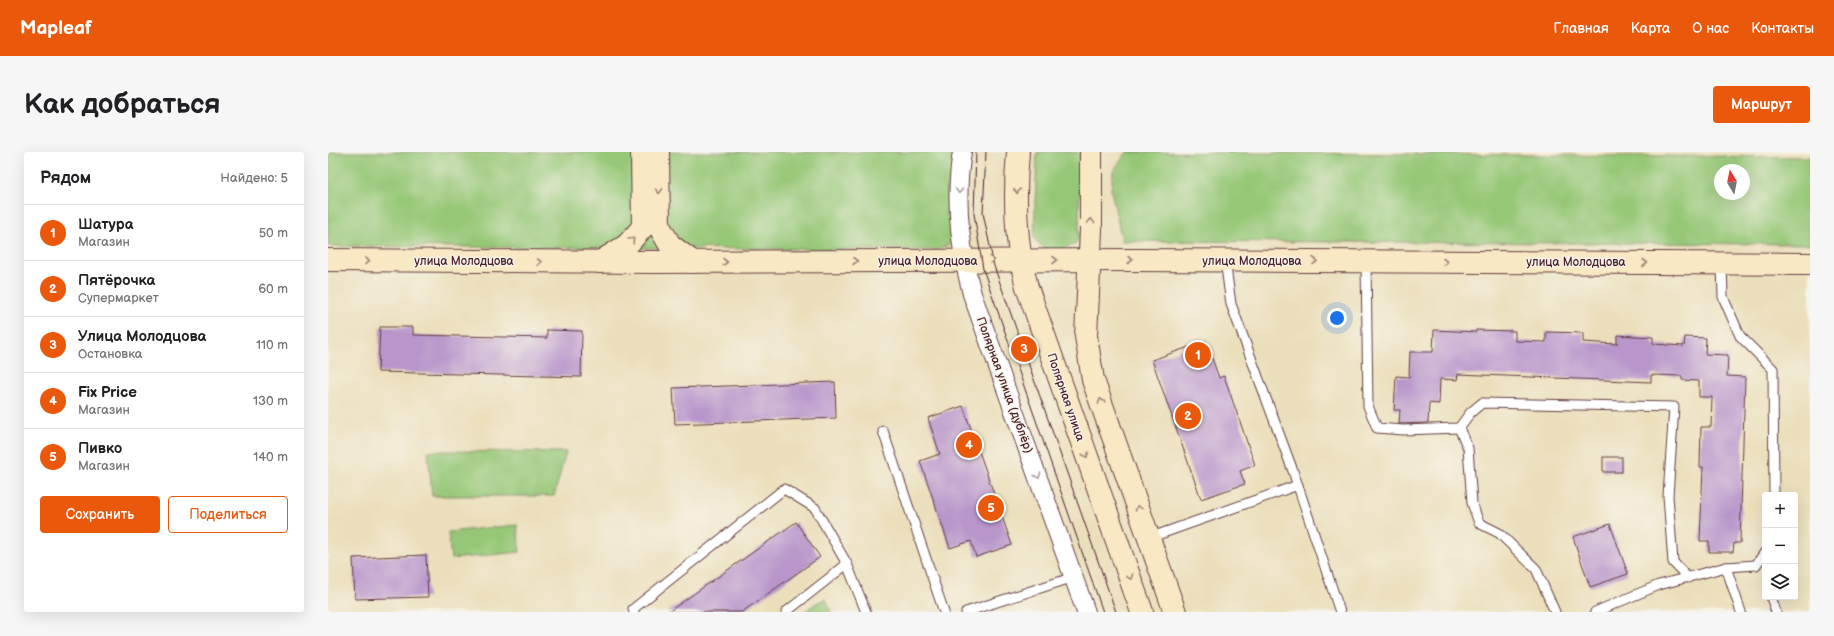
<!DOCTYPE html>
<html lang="ru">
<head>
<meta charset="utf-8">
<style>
	body { margin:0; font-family:"Balsamiq Sans",sans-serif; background:#f6f6f6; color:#202124 }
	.controls { position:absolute; right:12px; bottom:12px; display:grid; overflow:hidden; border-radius:4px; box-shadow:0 4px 16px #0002 }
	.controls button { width:36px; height:36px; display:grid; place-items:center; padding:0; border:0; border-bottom:1px solid #e0e0e0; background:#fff; color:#202124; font:20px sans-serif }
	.compass { position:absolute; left:1386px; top:12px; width:36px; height:36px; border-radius:50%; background:#fff; box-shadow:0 4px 16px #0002; rotate:350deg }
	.you { position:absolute; left:1009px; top:166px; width:14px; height:14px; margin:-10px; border:3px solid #fff; border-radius:50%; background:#1a73e8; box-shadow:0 0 0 6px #1a73e833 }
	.badge { display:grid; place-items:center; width:26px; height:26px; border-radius:50%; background:#ea580c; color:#fff; font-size:13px; font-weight:700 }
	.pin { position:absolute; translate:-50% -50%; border:2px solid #fff; box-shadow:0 1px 4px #0006 }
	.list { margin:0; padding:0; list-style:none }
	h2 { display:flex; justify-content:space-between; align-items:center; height:52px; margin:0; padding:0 16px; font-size:17px }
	h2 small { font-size:13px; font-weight:400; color:#757577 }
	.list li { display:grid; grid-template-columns:26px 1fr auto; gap:12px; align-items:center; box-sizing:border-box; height:56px; padding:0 16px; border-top:1px solid #e0e0e0 }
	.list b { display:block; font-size:15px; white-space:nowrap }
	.list p { margin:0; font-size:13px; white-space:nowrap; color:#757577 }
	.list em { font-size:13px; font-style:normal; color:#757577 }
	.actions { display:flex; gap:8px; padding:12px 16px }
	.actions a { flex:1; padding:9px 0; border:1px solid #ea580c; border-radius:4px; text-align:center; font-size:14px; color:#ea580c }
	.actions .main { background:#ea580c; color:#fff }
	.icon { flex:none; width:22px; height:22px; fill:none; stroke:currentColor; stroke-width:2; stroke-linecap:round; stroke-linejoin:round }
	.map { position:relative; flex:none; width:1482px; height:460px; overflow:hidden; border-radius:4px }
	header { display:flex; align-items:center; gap:24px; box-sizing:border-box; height:56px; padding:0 20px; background:#ea580c; color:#fff }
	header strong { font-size:19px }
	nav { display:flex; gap:22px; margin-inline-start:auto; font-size:14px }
	.intro { display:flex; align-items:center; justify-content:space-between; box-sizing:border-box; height:96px; padding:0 24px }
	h1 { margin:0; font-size:28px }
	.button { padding:10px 18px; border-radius:4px; background:#ea580c; color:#fff; font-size:14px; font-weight:700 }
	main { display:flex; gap:24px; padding:0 24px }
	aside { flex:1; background:#fff; border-radius:4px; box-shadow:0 4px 16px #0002 }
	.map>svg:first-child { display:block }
	.green { fill:#96c777; stroke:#707351; fill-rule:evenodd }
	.building { fill:#b896cb }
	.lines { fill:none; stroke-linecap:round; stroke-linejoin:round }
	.lane-casing { stroke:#623c41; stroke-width:11 }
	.street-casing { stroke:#623c41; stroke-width:20 }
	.secondary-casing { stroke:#623c41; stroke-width:24 }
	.lane { stroke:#fff; stroke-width:9 }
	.street { stroke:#fff; stroke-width:18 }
	.secondary { stroke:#f8e8c3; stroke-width:22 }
	.tram { stroke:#4a1f2b; stroke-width:1 }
	.oneway { stroke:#a18477 }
	.oneway2 { stroke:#ae9aa0 }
	.labels { text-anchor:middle; stroke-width:3; stroke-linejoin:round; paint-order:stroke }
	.street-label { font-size:12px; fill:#4a1f2b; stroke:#f7f3e8 }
</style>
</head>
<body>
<header>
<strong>Mapleaf</strong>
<nav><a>Главная</a><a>Карта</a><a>О нас</a><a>Контакты</a></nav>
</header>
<div class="intro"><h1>Как добраться</h1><a class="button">Маршрут</a></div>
<main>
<aside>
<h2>Рядом<small>Найдено: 5</small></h2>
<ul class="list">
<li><span class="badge">1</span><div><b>Шатура</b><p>Магазин</p></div><em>50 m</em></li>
<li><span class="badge">2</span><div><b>Пятёрочка</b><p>Супермаркет</p></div><em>60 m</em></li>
<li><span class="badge">3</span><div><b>Улица Молодцова</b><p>Остановка</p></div><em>110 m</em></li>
<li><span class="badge">4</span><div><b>Fix Price</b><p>Магазин</p></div><em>130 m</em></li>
<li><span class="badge">5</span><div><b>Пивко</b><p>Магазин</p></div><em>140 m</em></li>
</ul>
<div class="actions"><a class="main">Сохранить</a><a>Поделиться</a></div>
</aside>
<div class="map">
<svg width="1482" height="460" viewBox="0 0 1482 460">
	<rect width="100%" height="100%" fill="#f7f3e8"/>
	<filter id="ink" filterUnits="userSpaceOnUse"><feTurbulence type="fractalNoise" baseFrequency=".025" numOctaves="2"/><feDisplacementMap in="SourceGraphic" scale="8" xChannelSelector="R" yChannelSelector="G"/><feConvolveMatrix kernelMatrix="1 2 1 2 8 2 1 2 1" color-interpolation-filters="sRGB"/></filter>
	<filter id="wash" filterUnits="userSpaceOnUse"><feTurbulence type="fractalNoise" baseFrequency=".012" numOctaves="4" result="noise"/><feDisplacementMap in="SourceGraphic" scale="16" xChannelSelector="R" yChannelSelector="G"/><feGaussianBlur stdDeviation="0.9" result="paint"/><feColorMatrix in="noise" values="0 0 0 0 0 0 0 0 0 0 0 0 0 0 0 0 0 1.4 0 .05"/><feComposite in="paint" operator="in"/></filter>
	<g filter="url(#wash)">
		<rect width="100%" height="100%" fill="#ebdfbb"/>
		<g class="green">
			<polygon points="0,0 626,0 623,87 622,92 610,98 0,94"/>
			<path d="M709 0H750L752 3 751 84 748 91C731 99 718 104 706 85Z"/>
			<path d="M799 0 1482 5V92L794 89 783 38 785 19ZM1392 18H1416V42H1392Z"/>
			<polygon points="100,299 238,300 226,344 104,344"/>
			<polygon points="189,373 192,400 123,407 120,380"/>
			<polygon points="498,447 503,460 476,460 488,451"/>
		</g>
		<g id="blocks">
			<g class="building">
				<polygon points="52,175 85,175 85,183 219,186 219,178 254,179 253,225 50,220"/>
				<polygon points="1106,178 1148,180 1148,178 1187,179 1187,189 1218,190 1218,180 1255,181 1255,190 1289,192 1289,183 1325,185 1325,192 1356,194 1357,185 1378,186 1377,202 1400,203 1399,224 1417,225 1412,391 1406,391 1405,400 1381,400 1381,389 1372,389 1375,315 1372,315 1373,275 1383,275 1384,245 1371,245 1371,229 1354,228 1354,224 1323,223 1323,230 1130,222 1129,228 1112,227 1111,252 1101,251 1100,271 1071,272 1072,258 1066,258 1068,224 1081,225 1082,200 1105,200"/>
				<polygon points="878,189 891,226 896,224 927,313 912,319 917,332 873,347 824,208"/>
				<polygon points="507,230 508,266 347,272 345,236"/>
				<polygon points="635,254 684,393 648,405 643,389 622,396 592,309 612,302 600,266"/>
				<rect x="1275" y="305" width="19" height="15"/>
				<polygon points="468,370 492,405 414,460 340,460"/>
				<polygon points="1282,372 1300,422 1262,435 1245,385"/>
				<polygon points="98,403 100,445 27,447 25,406"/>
			</g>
		</g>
	</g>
	<g filter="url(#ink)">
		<use href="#blocks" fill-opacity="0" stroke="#623c41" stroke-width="1"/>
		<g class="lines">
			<defs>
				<g id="lane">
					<polyline points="897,108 903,152 965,319 1012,460"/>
					<polyline points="1038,109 1040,254 1049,276 1075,278 1131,276"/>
					<polyline points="1394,111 1395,145 1412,184 1445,217 1446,343"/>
					<polyline points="1131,276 1142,261 1154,251 1346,255 1340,344 1345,410 1360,426"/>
					<polyline points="1131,276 1140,296 1144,351 1151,371 1171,381 1208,417 1227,460"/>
					<polyline points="555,279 616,460"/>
					<polyline points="821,386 970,333"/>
					<polyline points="519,412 538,460"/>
					<polyline points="1398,415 1413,460"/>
					<polyline points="1443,445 1448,460"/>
					<polyline points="306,460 305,457 456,337 487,356 519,412 458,460"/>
					<polyline points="638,460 746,425"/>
					<polyline points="1267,460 1331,433 1398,415 1428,413 1437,400"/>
				</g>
				<path id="street" d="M634 0C626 48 632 96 644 142L758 460"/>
				<g id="secondary">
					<polyline points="330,0 331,74 342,93 365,110"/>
					<path d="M690 0C686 45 687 91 699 135L814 460"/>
					<polyline points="763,0 763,78 758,184 765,228 847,460"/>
					<polyline points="0,108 326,110 805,108 1482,112"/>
					<polyline points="272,110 299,93 315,75 314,0"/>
				</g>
			</defs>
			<use href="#lane" class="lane-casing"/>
			<use href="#street" class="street-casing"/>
			<use href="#secondary" class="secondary-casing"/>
			<use href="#lane" class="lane"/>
			<use href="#street" class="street"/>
			<use href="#secondary" class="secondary"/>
			<g class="tram">
				<polyline points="648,0 646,62 655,117 775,460"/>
				<polyline points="658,0 655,61 666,114 788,460"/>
			</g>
		</g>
		<defs><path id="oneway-chevron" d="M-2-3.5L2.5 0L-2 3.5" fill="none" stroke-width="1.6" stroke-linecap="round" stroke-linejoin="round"/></defs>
		<g class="oneway">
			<use href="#oneway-chevron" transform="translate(331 39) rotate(89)"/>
			<use href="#oneway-chevron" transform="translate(689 39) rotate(91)"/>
			<use href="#oneway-chevron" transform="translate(763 69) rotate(-90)"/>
			<use href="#oneway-chevron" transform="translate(304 88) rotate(-47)"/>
			<use href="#oneway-chevron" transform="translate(664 108) rotate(-1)"/>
			<use href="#oneway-chevron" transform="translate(727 108)"/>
			<use href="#oneway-chevron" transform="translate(802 108)"/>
			<use href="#oneway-chevron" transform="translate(39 109)"/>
			<use href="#oneway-chevron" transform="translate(527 109)"/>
			<use href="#oneway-chevron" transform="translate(987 109)"/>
			<use href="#oneway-chevron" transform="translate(211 110)"/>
			<use href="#oneway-chevron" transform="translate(397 110)"/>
			<use href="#oneway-chevron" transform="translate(1117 110)"/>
			<use href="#oneway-chevron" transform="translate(1317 111)"/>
			<use href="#oneway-chevron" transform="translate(773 249) rotate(-109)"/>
			<use href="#oneway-chevron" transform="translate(758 303) rotate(71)"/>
			<use href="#oneway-chevron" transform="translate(810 356) rotate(-110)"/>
			<use href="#oneway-chevron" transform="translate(802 425) rotate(71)"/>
		</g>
		<g class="oneway2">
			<use href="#oneway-chevron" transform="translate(631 39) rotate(92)"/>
			<use href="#oneway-chevron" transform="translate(710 324) rotate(70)"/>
		</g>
	</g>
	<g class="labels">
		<g class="street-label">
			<text x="136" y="113">улица Молодцова</text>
			<text x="600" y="113">улица Молодцова</text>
			<text x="924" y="113">улица Молодцова</text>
			<text x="1248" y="114">улица Молодцова</text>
			<text transform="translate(677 233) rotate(70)" y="4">Полярная улица (дублёр)</text>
			<text transform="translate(738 245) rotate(71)" y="4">Полярная улица</text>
		</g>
	</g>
</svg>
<div class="controls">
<button>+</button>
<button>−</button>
<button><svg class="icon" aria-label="layers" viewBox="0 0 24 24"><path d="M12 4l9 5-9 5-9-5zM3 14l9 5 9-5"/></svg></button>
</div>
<svg class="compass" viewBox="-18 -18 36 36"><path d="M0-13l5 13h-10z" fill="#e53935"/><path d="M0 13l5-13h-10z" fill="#757577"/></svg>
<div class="you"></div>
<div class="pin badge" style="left:870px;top:203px">1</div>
<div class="pin badge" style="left:860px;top:264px">2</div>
<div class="pin badge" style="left:696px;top:197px">3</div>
<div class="pin badge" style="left:641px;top:293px">4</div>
<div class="pin badge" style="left:663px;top:356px">5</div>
</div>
</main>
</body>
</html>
